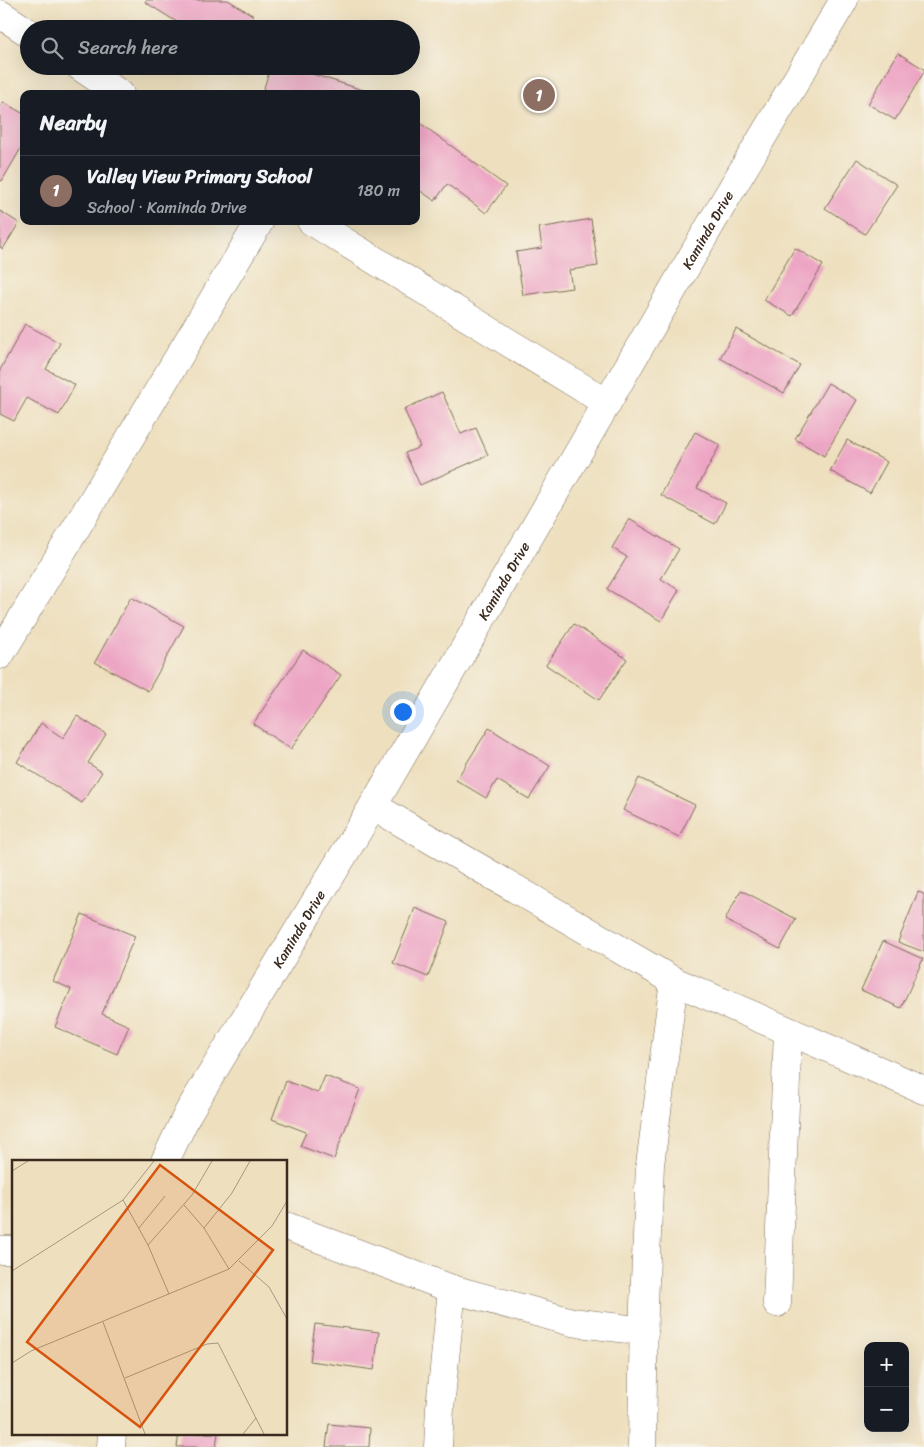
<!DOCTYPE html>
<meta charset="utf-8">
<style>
body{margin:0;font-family:Sriracha,sans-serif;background:#20242c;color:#f1f3f6}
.controls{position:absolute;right:15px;bottom:15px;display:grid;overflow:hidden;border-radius:10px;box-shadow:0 5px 20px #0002}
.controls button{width:45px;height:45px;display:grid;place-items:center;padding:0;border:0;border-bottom:1px solid #363941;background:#171b24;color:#f1f3f6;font:25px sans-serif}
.you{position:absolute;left:402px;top:711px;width:18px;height:18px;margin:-12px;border:4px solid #fff;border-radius:50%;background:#1a73e8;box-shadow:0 0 0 8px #1a73e833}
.badge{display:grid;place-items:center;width:32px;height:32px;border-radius:50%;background:#ea580c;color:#fff;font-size:16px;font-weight:700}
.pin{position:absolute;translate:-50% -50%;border:2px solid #fff;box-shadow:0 1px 5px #0006}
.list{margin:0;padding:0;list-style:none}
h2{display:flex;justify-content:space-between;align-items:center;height:65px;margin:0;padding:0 20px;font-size:21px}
h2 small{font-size:16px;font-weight:400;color:#9ea1a6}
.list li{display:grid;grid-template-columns:32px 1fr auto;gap:15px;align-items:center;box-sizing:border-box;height:70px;padding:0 20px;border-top:1px solid #363941}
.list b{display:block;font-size:19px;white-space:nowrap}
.list p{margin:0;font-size:16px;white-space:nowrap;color:#9ea1a6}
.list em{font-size:16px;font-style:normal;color:#9ea1a6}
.icon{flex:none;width:28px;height:28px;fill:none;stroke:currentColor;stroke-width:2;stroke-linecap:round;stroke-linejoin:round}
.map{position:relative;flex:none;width:924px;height:1447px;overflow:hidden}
.search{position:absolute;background:#171b24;box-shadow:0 5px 20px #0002;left:20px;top:20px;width:400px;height:55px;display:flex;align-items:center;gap:12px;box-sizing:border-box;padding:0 18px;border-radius:28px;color:#9ea1a6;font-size:19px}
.panel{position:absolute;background:#171b24;box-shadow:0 5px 20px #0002;left:20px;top:90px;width:400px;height:135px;border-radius:10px}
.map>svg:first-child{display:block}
.building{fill:#eda5c4}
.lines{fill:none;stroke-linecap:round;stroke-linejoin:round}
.minor-casing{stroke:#7a6a56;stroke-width:29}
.minor{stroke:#fff;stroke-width:28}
.labels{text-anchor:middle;stroke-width:4.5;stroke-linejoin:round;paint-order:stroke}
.street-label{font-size:14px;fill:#3b2a1e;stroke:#f7f3e8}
.inset-road{fill:none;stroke:#a6977f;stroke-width:1}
.view{fill:#d7540e;fill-opacity:0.15;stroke:#d7540e;stroke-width:2.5}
.inset-edge{fill:none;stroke:#3b2a1e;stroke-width:2.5}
</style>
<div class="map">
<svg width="924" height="1447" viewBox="0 0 924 1447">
<rect width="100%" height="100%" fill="#f7f3e8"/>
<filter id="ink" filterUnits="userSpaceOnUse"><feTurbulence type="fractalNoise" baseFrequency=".02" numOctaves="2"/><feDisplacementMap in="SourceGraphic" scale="10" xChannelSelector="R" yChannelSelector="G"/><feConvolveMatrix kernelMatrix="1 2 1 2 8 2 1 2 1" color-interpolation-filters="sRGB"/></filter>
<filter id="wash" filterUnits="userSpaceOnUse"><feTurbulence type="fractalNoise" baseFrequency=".0096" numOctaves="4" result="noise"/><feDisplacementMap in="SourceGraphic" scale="20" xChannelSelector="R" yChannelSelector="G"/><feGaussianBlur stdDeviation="1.12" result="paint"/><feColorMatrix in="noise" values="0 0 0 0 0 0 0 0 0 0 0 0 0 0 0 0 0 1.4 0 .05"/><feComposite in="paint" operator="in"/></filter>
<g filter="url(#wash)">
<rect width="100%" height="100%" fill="#eee0bf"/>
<g id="blocks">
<path class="building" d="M146 0H228L254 16 246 29H188L145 2Z
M898 53 924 69V72L895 120 868 104Z
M271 66H287L369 92V94H262Z
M3 102 24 114V143L2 181 0 180V107Z
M420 123 506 186 486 213 447 184 435 201 416 188V129Z
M857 159 897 185 865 234 825 208Z
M0 211 19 223 3 249 0 247Z
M591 219 598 266 569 270 572 288 523 295 516 252 542 248 539 228Z
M795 248 823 265 792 316 764 300Z
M25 324 60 343 46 369 75 385 59 415 27 398 14 421 0 414V370Z
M736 329 800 365 784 393 720 358Z
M828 383 857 400 824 456 795 439Z
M442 392 461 434 476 428 488 455 420 485 405 453 420 447 404 409Z
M695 432 720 445 697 488 726 503 715 524 661 495Z
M847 440 887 462 870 493 830 471Z
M629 519 679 549 661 579 679 590 661 621 607 589 627 557 612 548Z
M131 597 184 626 148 691 95 662Z
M574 624 627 659 599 700 546 665Z
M303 650 341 675 291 749 253 724Z
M77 716 106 734 88 763 102 772 82 803 17 762 41 723 63 738Z
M489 728 550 766 529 799 497 780 486 798 456 780Z
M639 778 695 805 679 837 623 810Z
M741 890 796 919 780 949 725 920Z
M918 892 924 894V952L898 942Z
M415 908 449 922 428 977 393 963Z
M82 914 135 936 102 1014 129 1026 117 1054 55 1027 71 989 53 981Z
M883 941 923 959 901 1008 861 990Z
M325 1076 360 1089 334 1159 300 1146 306 1132 272 1119 286 1081 318 1093Z
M315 1324 379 1332 374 1370 310 1361Z
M329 1424 370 1428 369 1447H326Z
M179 1433H218L216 1447H177Z"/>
</g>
</g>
<g filter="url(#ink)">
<use href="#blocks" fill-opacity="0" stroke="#7a6a56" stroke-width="1"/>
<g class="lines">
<defs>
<g id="minor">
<path d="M0 14 29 33"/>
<path d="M79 66 120 94"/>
<path d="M311 221 607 403"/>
<path d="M0 655 260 221"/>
<path d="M373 806 674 981 924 1090"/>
<path id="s1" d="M165 1161 188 1113 373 806 722 205 844 0"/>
<path d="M286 1226 452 1289 440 1408 438 1447"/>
<path d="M0 1250H14"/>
<path d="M452 1289 572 1322 644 1331"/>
<path d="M777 1303 788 1031"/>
<path d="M111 1447 112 1433"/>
<path d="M642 1447 644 1305 650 1165 674 981"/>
</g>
</defs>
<use href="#minor" class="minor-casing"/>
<use href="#minor" class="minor"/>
</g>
</g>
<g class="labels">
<g class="street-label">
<text dy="5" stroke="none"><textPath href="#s1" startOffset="1078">Kaminda Drive</textPath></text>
<text dy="5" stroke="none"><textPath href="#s1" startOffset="672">Kaminda Drive</textPath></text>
<text dy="5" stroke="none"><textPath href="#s1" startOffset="268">Kaminda Drive</textPath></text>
</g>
</g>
<g transform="translate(12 1160)">
<rect width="275" height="275" fill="#eee0bf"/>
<path class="inset-road" d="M0 11 16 1M111 40 136 85 157 134M172 45 192 68M127 68 153 36M136 85 180 35 200 1M227 101 257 127 275 159M217 109 192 68 220 33 238 1M0 111 111 40 142 1M91 162 133 274M0 203 19 191 217 109 260 66 275 41M113 218 195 184 206 183 252 274M231 274 244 258"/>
<path class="view" d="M148 5 261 90 128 267 15 182Z"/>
<rect width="275" height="275" class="inset-edge"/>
</g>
</svg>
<div class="controls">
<button>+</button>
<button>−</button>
</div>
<div class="you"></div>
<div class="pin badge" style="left:539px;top:95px;background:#8d6e63">1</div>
<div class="search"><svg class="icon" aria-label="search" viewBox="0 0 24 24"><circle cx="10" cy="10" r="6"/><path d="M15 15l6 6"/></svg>Search here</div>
<section class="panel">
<h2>Nearby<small></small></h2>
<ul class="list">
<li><span class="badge" style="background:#8d6e63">1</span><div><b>Valley View Primary School</b><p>School · Kaminda Drive</p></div><em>180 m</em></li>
</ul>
</section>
</div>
